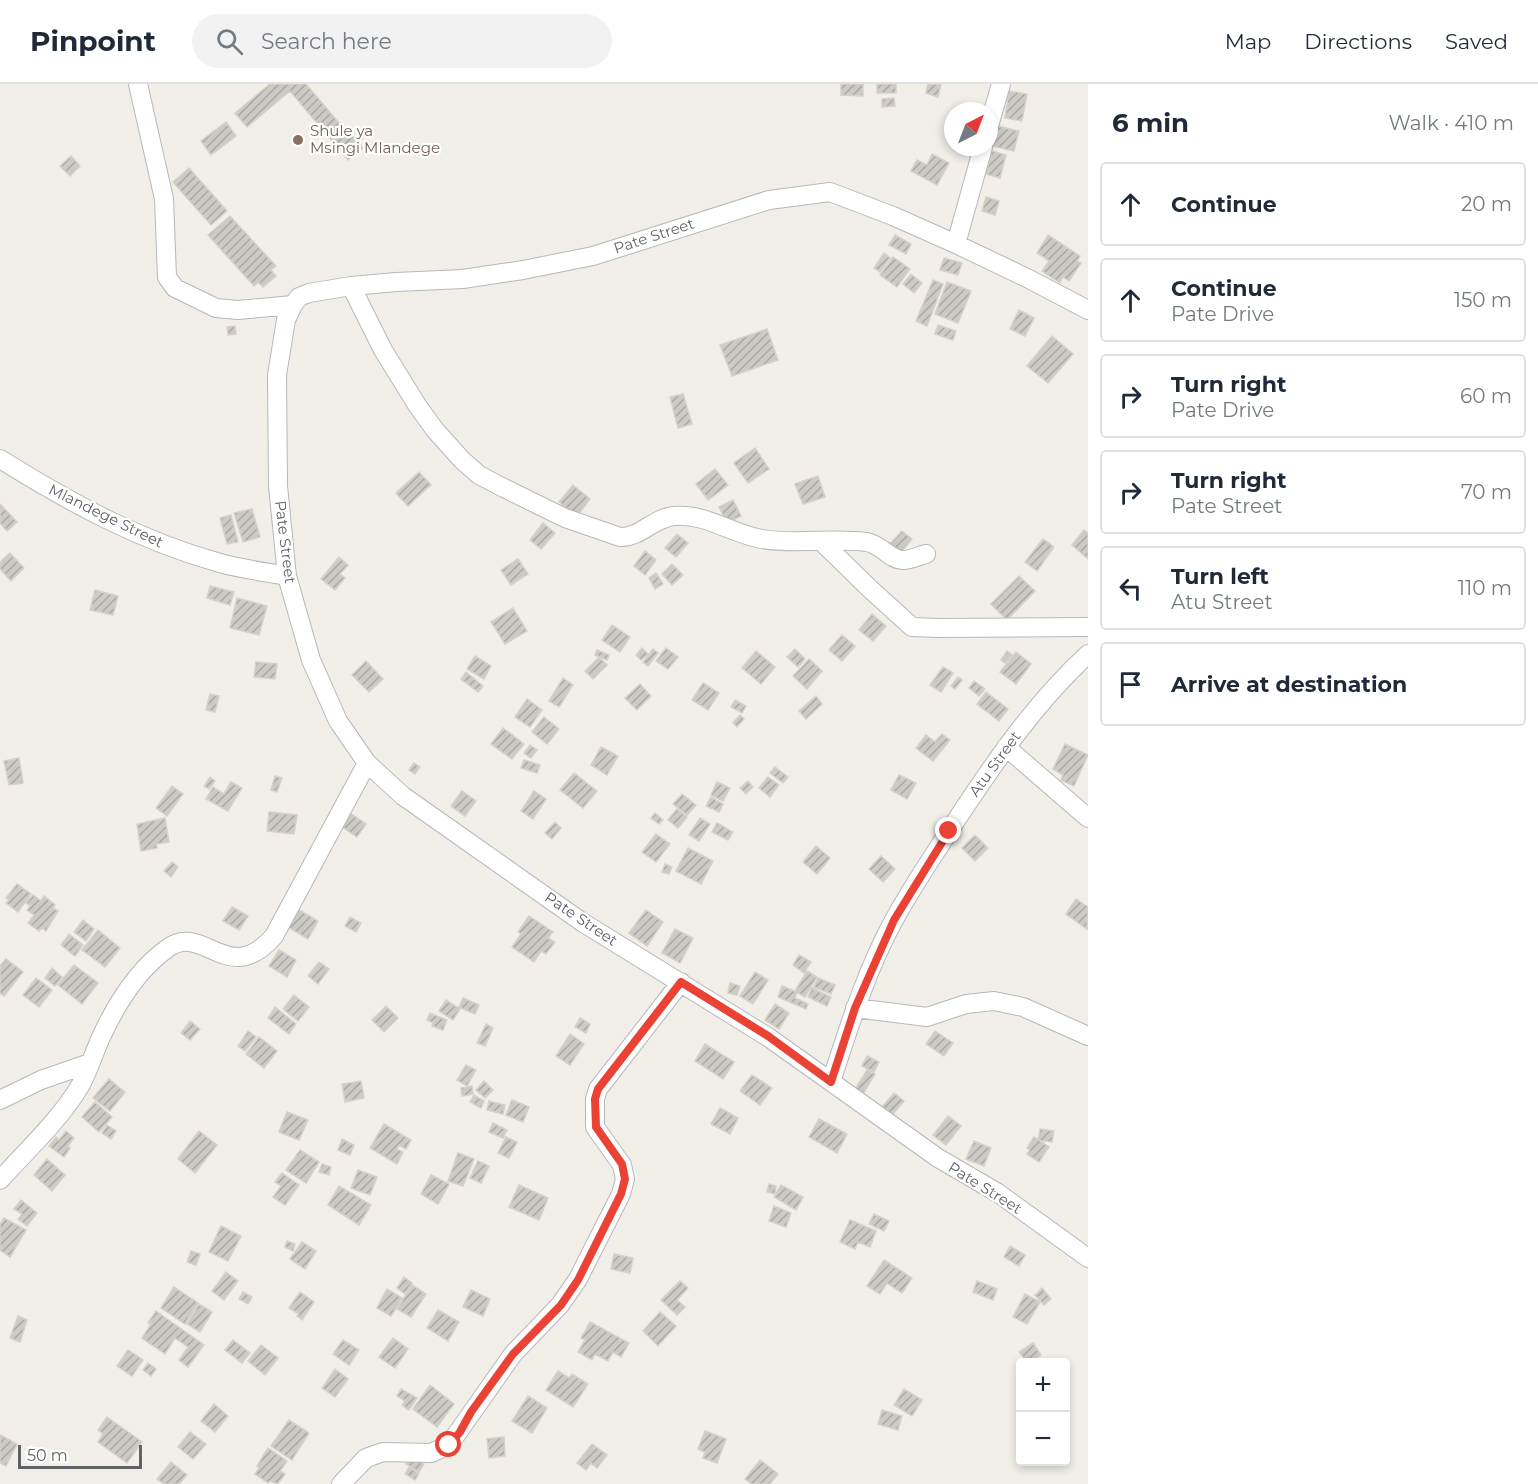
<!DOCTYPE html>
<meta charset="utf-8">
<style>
body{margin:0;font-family:Montserrat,sans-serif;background:#f2f2f3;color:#1f2937}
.controls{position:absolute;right:18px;bottom:18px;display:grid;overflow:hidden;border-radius:6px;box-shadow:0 3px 9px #0003}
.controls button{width:54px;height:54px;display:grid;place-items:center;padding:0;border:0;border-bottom:2px solid #e0e1e3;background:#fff;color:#1f2937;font:30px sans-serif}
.compass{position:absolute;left:944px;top:18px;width:54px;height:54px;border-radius:50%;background:#fff;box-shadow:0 3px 9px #0003;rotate:42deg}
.scale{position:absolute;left:18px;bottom:15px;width:124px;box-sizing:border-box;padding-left:6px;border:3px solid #5f6368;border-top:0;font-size:16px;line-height:21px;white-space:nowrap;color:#5f6368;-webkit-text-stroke:4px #fff;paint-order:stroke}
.stop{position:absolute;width:18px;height:18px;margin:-14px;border:4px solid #ea4335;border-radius:50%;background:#fff}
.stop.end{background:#ea4335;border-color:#fff;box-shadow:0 2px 6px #0008}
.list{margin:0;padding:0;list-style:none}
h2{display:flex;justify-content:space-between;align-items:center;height:78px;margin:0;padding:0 24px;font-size:26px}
h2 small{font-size:20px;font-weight:400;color:#747a83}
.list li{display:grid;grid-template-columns:39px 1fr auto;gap:18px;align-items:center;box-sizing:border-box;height:84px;margin:0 12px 12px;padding:0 12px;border:2px solid #e0e1e3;border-radius:6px}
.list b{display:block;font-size:22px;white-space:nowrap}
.list p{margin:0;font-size:20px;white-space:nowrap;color:#747a83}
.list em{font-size:20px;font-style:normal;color:#747a83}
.icon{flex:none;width:33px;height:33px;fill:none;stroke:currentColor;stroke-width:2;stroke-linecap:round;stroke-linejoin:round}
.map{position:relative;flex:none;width:1088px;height:1400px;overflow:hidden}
header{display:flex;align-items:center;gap:36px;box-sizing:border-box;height:84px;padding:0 30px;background:#fff;border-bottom:2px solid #e0e1e3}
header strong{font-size:28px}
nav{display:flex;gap:33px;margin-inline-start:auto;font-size:21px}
.search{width:420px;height:54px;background:#f2f2f3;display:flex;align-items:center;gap:15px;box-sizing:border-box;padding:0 21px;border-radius:33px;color:#747a83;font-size:22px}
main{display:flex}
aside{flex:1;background:#fff}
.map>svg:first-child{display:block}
.building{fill:url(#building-hatch);stroke:#d6d1c6;stroke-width:1.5}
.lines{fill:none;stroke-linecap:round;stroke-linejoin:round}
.street-casing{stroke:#b5b8bc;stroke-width:20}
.street{stroke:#fff;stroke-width:18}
.route{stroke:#ea4335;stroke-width:8}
.education-dot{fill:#8d6e63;stroke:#fff;stroke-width:2}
.labels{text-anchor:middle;stroke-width:4.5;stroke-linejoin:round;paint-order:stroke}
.education-label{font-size:15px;fill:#785e54;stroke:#fff;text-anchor:start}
.street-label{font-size:15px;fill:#5f6368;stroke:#fff}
</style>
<header>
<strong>Pinpoint</strong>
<div class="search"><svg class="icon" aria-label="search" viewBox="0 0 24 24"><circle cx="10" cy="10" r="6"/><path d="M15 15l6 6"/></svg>Search here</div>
<nav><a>Map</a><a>Directions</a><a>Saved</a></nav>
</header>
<main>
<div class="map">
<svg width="1088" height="1400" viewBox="0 0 1088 1400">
<defs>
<pattern id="building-hatch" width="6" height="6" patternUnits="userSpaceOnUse" patternTransform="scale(1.5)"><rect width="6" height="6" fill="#cccac5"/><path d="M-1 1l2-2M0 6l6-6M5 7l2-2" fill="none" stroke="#a9a8a4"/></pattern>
</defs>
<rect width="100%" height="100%" fill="#f1efe8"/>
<path class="building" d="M270 0H306L344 45 331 56 290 7 247 43 235 29Z
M841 0H863V12L841 11Z
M877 0H896V9H877Z
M928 0H941L938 13 926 9Z
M1009 7 1027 10 1022 37 1005 34Z
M894 14 895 22 882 23V15Z
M226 38 236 52 211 71 201 57Z
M997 42 1019 47 1014 67 992 62Z
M346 44 363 64 348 76 332 57Z
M992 67 1006 71 1000 94 986 90Z
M932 70 949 79 937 101 911 87 917 76 927 81Z
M71 72 80 82 70 92 60 82Z
M189 84 227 127 211 141 173 98Z
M986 113 999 117 995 131 982 127Z
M230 132 276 182 271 186 276 192 263 203 258 198 254 202 208 151Z
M895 151 911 160 906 170 889 161Z
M1048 151 1080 172 1077 177 1081 179 1069 197 1063 193 1060 199 1042 187 1049 177 1037 169Z
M884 169 890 174 880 188 874 184Z
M893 173 910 185 897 203 880 191Z
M944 174 962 179 958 191 940 186Z
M911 190 922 199 914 209 903 200Z
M933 196 943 200 927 242 916 237Z
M947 198 971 207 958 239 935 230Z
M1019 226 1034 234 1025 252 1010 245Z
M938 241 956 247 953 256 935 250Z
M235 242 236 250 228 251 227 243Z
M767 245 778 276 732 292 720 261Z
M1052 252 1073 270 1048 299 1027 282Z
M683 310 692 340 678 344 670 313Z
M755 364 769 385 748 399 734 379Z
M715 385 728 401 708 416 696 400Z
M419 388 431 401 408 422 396 409Z
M818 392 825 413 803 420 795 400Z
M573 401 590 415 577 432 559 418Z
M733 416 741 432 727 439 719 423Z
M0 420 17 438 7 447 0 439Z
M252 425 260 453 243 458 234 429Z
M231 431 238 458 227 460 220 434Z
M543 439 555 449 541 465 530 456Z
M1084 446 1088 449V475L1072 461Z
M902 447 912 455 897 473 886 464Z
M677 450 688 459 676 473 665 464Z
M1043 455 1054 463 1037 487 1025 478Z
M645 467 656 476 645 491 634 482Z
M10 469 24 484 11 497 0 485V478Z
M339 473 348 481 340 490 345 494 335 506 321 495Z
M518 475 528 490 511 501 501 486Z
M672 480 683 491 672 501 662 490Z
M656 489 663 500 655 505 649 494Z
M1019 492 1035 507 1007 536 991 520Z
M210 502 234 508 230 521 207 514Z
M95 506 118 512 113 531 90 526Z
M237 514 267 522 259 551 230 544Z
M513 524 527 547 505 560 491 538Z
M872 530 886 542 873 557 859 546Z
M612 541 630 553 620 568 602 556Z
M842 551 855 562 842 577 829 566Z
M642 564 648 570 641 576 636 571Z
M666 564 678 573 668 585 656 577Z
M653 565 658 569 648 582 643 578Z
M795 565 805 575 798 583 787 573Z
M597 566 609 571 607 576 595 571Z
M756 567 775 583 761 600 742 584Z
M1007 567 1012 571 1005 579 1001 576Z
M1016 568 1031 580 1016 600 1000 588Z
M475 572 491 582 484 595 467 585Z
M599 573 607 581 593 595 585 587Z
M809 575 822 587 807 605 793 592Z
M366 577 383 595 369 608 352 591Z
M256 578 277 580 275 595 254 593Z
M943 583 953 589 941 608 930 601Z
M466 588 483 602 478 608 461 595Z
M958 593 962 596 955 605 951 602Z
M563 594 573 601 559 623 549 617Z
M974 597 985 605 979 612 969 604Z
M703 599 719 609 708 626 692 616Z
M640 600 651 612 637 626 625 614Z
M986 608 1008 625 999 637 977 620Z
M210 610 219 612 215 628 206 626Z
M816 612 822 620 806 635 799 627Z
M527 615 542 626 530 643 515 633Z
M735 616 746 622 742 629 731 623Z
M740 631 744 635 737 643 733 639Z
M544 633 559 645 547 660 532 648Z
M503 644 524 660 512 675 491 660Z
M942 650 950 656 933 677 916 664 926 651 935 658Z
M1065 660 1088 671 1074 702 1061 696 1063 691 1053 685Z
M530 661 537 666 531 674 524 669Z
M601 663 618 672 607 691 591 681Z
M19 674 23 699 9 701 4 677Z
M524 676 540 681 537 689 521 684Z
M414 679 420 683 415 690 409 686Z
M775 683 788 693 783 699 770 689Z
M574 689 597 707 583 724 560 706Z
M899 691 916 699 907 715 891 706Z
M275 692 282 694 277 708 271 706Z
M210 693 215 697 209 705 204 702Z
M768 693 779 701 770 713 759 704Z
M748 697 753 703 746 710 740 704Z
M231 698 242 704 228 727 206 715 213 703 224 710Z
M717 698 730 704 723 717 711 711Z
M172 702 183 710 167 732 156 724Z
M462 707 476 717 465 732 451 722Z
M534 707 546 715 533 735 521 727Z
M682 710 696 721 687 731 673 720Z
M711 713 723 720 719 728 706 722Z
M677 725 687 733 678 744 668 736Z
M269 728 297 731 294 750 267 747Z
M350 729 366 740 357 753 341 742Z
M655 729 663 736 659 740 651 734Z
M165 734 169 758 156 760 157 764 141 767 137 740Z
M700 734 710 740 699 757 689 751Z
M555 738 561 744 552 755 545 749Z
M717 739 733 748 728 756 712 748Z
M656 750 670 760 656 778 642 768Z
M975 751 988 764 975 777 962 764Z
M816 762 830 774 817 790 803 778Z
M688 764 713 777 701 800 676 787Z
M881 772 895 785 883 798 869 785Z
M172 778 178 783 171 793 164 787Z
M665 780 672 783 669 790 662 788Z
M17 800 31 810 18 828 6 819 9 816 6 814Z
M33 811 41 817 44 812 55 821 53 824 58 827 46 847 42 844 39 847 28 839 34 831 27 826 30 822 26 819Z
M1076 815 1088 823 1087 845 1066 830Z
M232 823 248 832 239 846 223 837Z
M296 824 318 837 308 855 286 842Z
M646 826 663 838 647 862 629 849Z
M529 832 553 848 548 854 555 858 546 870 541 867 534 878 512 863 521 850 518 848Z
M350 833 361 839 356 848 345 842Z
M83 836 94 845 86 857 74 848Z
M675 845 693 854 680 879 662 869Z
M98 846 120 864 105 883 82 866Z
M69 850 83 861 75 872 61 861Z
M279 866 296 876 287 893 269 882Z
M799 871 811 878 804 889 793 881Z
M6 875 23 888 4 912 0 909V882Z
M319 878 329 885 318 900 308 892Z
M74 881 98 899 82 920 58 901Z
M52 884 62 893 55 902 45 894Z
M807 887 817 893 805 913 795 907Z
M755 888 768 896 753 920 740 912Z
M36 894 52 906 39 923 23 911Z
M818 894 835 901 831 910 814 903Z
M730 899 740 902 737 911 728 909Z
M782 902 797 908 795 914 808 920 806 925 778 913Z
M812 904 831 913 827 922 808 913Z
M294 911 309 923 298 937 283 925Z
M463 914 479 921 475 930 459 923Z
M446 916 460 925 453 936 439 927Z
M775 920 789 929 779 945 765 936Z
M386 922 398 934 384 948 372 936Z
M275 923 296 940 289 950 268 934Z
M430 929 447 936 443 946 432 942 433 939 427 936Z
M580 934 590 940 586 949 575 943Z
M190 937 200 945 190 956 181 949Z
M486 940 493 944 485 962 477 959Z
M248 947 256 953 245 967 238 962Z
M935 947 953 959 944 972 926 960Z
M570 950 584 960 570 981 556 972Z
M259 953 277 967 264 984 246 970Z
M705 960 734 978 723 995 695 977Z
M867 972 879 978 874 988 862 982Z
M466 981 476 986 467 1002 457 996Z
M867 986 875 990 863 1010 855 1005Z
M752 991 772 1004 760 1021 740 1007Z
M109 995 125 1008 110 1027 93 1014Z
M361 997 364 1014 345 1018 342 1000Z
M484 997 493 1006 485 1014 476 1006Z
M472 1002 473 1010 462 1012 461 1004Z
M894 1009 904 1017 892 1031 882 1023Z
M474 1011 484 1017 481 1024 470 1018Z
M512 1016 529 1023 523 1038 506 1031Z
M489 1017 505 1021 503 1030 487 1026Z
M95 1018 112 1033 99 1048 82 1033Z
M720 1024 738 1034 730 1050 711 1040Z
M287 1028 308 1036 299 1056 279 1048Z
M948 1032 961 1042 946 1061 933 1051Z
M819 1035 847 1050 837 1069 809 1053Z
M493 1039 507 1046 503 1054 489 1048Z
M384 1040 411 1056 406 1065 399 1061 397 1065 403 1068 397 1080 370 1064Z
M107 1041 116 1047 111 1055 102 1049Z
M1040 1045 1054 1047 1052 1058 1038 1056Z
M66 1047 74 1054 68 1062 70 1064 64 1073 49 1062 56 1053 59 1056Z
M199 1047 217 1061 195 1089 178 1075Z
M506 1053 517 1058 509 1074 498 1069Z
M1034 1053 1049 1063 1039 1078 1027 1070 1030 1066 1027 1064Z
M342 1055 354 1061 350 1071 338 1066Z
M974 1057 991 1064 984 1082 966 1075Z
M300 1066 319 1078 306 1099 286 1086Z
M458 1069 474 1075 463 1102 448 1097Z
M47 1075 65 1091 52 1107 34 1091Z
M478 1077 489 1082 481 1099 470 1094Z
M322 1080 331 1083 329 1091 319 1088Z
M358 1086 377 1093 370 1111 351 1104Z
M282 1089 299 1101 285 1121 273 1113 281 1102 275 1098Z
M431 1091 449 1100 438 1120 421 1110Z
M769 1100 776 1102 775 1110 767 1108Z
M519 1101 548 1114 539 1136 509 1123Z
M781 1101 803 1113 796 1126 774 1113Z
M339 1102 371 1121 359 1141 328 1121Z
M21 1116 37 1129 27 1142 18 1135 22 1130 14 1125Z
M774 1122 791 1129 786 1143 769 1137Z
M874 1130 889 1137 884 1147 869 1140Z
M4 1134 26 1146 10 1173 0 1166V1140Z
M850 1136 876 1147 870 1163 858 1158 855 1165 840 1158Z
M221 1142 241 1152 228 1177 209 1168Z
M287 1157 295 1160 293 1167 285 1163Z
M302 1158 316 1167 305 1185 290 1175Z
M1010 1162 1025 1171 1019 1182 1004 1173Z
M191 1167 200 1170 196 1181 187 1178Z
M614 1170 633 1174 630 1189 611 1185Z
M884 1176 912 1194 902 1209 887 1199 880 1210 867 1202Z
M226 1188 238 1197 224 1216 212 1207Z
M404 1193 412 1199 405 1210 397 1204Z
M680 1197 688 1204 677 1216 685 1223 677 1231 661 1216Z
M977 1197 997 1205 993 1216 973 1208Z
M412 1201 426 1210 411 1233 397 1225Z
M174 1203 198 1219 185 1240 161 1224Z
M1042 1204 1051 1215 1044 1221 1035 1211Z
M387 1205 402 1214 391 1232 377 1224Z
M471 1206 490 1215 483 1232 463 1223Z
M243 1208 252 1213 248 1220 239 1215Z
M300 1208 314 1218 302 1236 297 1232 299 1230 289 1224Z
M1025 1210 1040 1218 1027 1240 1013 1233Z
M199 1220 212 1228 200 1248 187 1240Z
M438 1226 459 1238 448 1257 427 1244Z
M156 1227 204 1261 188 1283 179 1276 188 1263 175 1254 165 1270 142 1254 151 1240 148 1239Z
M660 1228 676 1242 658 1262 643 1247Z
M18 1232 27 1236 20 1258 10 1254Z
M590 1238 629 1259 621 1273 613 1268 608 1277 595 1270 592 1276 578 1268 585 1256 581 1254Z
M393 1254 408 1265 395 1284 379 1273Z
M233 1256 250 1269 242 1279 225 1266Z
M343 1256 359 1266 349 1281 333 1270Z
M1033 1259 1041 1271 1030 1278H1027L1019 1268Z
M261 1261 278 1274 265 1291 248 1277Z
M128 1266 143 1276 132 1292 117 1282Z
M148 1279 156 1285 151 1292 143 1286Z
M335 1285 348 1295 335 1313 322 1304Z
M558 1287 569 1294 572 1290 588 1300 573 1323 546 1306Z
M430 1301 454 1320 437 1343 413 1325Z
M401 1305 417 1314 409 1326 402 1321 405 1317 397 1312Z
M904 1305 922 1316 912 1332 894 1321Z
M528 1312 547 1324 532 1349 512 1337Z
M214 1320 228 1332 215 1348 201 1337Z
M882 1326 902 1332 898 1346 878 1340Z
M107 1333 142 1358 127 1379 98 1358 103 1350 98 1346Z
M289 1336 309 1349 292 1376 271 1362Z
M705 1347 726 1355 717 1379 703 1374 705 1368 698 1365Z
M190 1348 206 1360 193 1375 178 1363Z
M0 1351 17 1360 6 1382 0 1379Z
M504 1353 505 1372 489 1374 487 1355Z
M592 1360 607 1371 597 1384 591 1379 586 1386 577 1379Z
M268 1364 287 1377 280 1387 285 1390 278 1400 270 1397 268 1399 255 1390 259 1384 257 1382Z
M411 1372 424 1380 419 1388 406 1380Z
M760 1376 778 1390 770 1400H752L745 1395Z
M171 1378 187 1391 179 1400H164L157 1395Z
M409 1383 419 1389 415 1396 405 1390Z"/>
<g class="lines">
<defs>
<path id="street" d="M138 0 164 115 167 193 175 204 216 224 238 226 293 221
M989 42 1001 0
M956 160 983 63
M351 202 383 266 417 321 435 346 462 376 479 391 504 404 565 434 620 453C640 454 653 434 674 432 705 429 732 450 762 455 797 461 833 453 867 458 882 461 890 476 903 476 911 476 918 472 926 470
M1088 226 1027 194 956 160 893 132 830 108 769 116 593 172 523 186 463 195 396 198 351 202 309 209 299 213 293 221 286 236 277 291 278 402 287 492 311 576 338 637 367 679 403 712 582 838 768 953 938 1074 998 1109 1088 1174
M0 375C69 418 140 457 220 479 242 485 265 488 287 492
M821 457 869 504 912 543 938 544 1088 543
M1006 663 1088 734
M855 924 927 933 966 920 994 917 1023 923 1088 952
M831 998C849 943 866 887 894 836 913 801 936 768 957 735 996 676 1036 618 1088 570
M0 1016 41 996 90 979
M0 1096C27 1066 59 1037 80 1002 89 986 94 968 102 951 117 919 138 885 168 864 204 838 228 905 274 852L367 679
M341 1400 366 1374 383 1368 431 1369 449 1361 513 1270 560 1221 578 1195 621 1110 625 1095 622 1081 595 1043V1015L598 1005 681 898"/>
</defs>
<use href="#street" class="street-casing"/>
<use href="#street" class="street"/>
</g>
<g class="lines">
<path class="route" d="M449 1361 460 1348 471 1328 513 1270 561 1221 578 1196 621 1110 625 1095 622 1080 596 1043 595 1015 598 1005 681 898 768 952 831 998 855 924 894 836 949 747"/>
</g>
<circle class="education-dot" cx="298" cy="56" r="6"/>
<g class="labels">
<g class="education-label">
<text x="310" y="52">Shule ya<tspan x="310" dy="17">Msingi Mlandege</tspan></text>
</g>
<g class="street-label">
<text transform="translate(654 152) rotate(-18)" y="5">Pate Street</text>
<text transform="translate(106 432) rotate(26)" y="5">Mlandege Street</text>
<text transform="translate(285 458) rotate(83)" y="5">Pate Street</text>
<text transform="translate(995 680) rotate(-54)" y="5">Atu Street</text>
<text transform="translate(581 835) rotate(34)" y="5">Pate Street</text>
<text transform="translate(985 1104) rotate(32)" y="5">Pate Street</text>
</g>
</g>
</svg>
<div class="controls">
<button>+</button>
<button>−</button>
</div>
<svg class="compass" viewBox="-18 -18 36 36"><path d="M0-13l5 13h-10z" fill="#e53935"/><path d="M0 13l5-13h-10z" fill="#747a83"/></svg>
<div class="scale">50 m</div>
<div class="stop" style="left:449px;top:1361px"></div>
<div class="stop end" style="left:949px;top:747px"></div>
</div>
<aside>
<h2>6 min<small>Walk · 410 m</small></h2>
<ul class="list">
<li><svg class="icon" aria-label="ahead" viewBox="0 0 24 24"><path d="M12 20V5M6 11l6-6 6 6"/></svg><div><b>Continue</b></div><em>20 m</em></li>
<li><svg class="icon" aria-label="ahead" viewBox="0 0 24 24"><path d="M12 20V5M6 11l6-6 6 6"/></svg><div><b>Continue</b><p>Pate Drive</p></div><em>150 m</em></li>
<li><svg class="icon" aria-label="right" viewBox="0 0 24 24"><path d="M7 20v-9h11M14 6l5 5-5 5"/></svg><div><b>Turn right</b><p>Pate Drive</p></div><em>60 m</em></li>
<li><svg class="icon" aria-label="right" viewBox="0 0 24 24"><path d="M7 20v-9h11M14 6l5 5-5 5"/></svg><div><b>Turn right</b><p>Pate Street</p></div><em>70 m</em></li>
<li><svg class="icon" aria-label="left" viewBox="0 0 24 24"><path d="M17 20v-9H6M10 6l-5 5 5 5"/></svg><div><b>Turn left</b><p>Atu Street</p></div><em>110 m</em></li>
<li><svg class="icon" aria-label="arrive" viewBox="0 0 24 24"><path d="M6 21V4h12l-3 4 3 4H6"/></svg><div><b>Arrive at destination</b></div></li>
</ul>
</aside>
</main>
